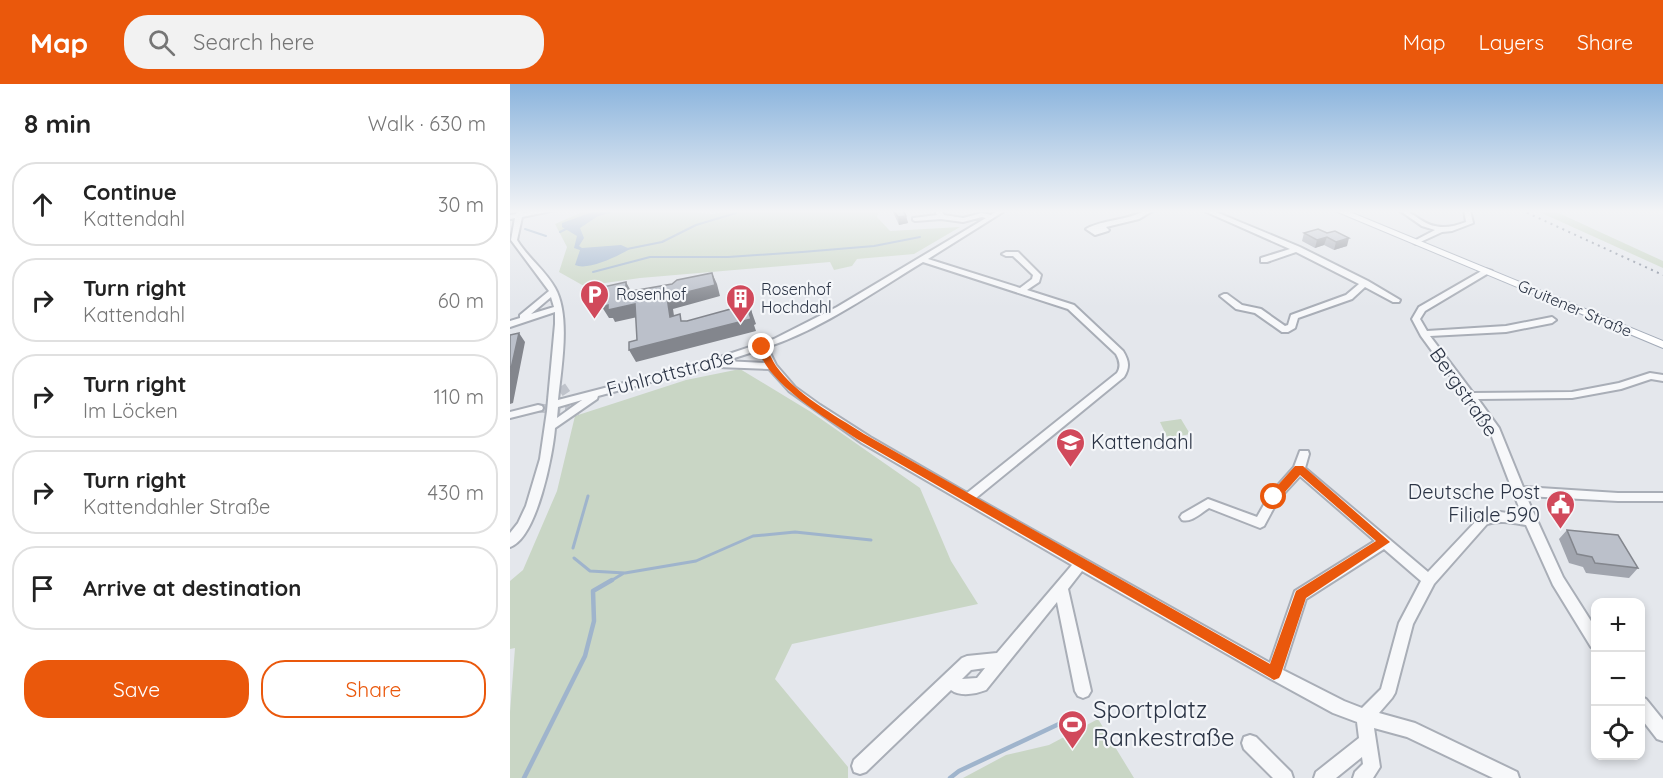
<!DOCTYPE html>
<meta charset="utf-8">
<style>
body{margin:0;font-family:Quicksand,sans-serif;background:#f2f2f2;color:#222}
.controls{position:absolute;right:18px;bottom:18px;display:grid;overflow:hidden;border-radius:12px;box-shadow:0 3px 9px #0003}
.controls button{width:54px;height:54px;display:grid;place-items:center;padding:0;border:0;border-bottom:2px solid #e0e0e0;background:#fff;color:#222;font:30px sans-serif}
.stop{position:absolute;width:18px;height:18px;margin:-14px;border:4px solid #ea580c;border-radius:50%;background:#fff}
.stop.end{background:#ea580c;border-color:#fff;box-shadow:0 2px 6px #0008}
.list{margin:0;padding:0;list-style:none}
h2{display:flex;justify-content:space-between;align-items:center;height:78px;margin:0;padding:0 24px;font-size:26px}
h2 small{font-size:20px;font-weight:400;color:#767676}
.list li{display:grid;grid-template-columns:39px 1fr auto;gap:18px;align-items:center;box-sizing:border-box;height:84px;margin:0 12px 12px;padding:0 12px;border:2px solid #e0e0e0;border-radius:24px}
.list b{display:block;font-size:22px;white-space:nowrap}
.list p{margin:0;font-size:20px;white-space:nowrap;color:#767676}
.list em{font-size:20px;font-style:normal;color:#767676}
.actions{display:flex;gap:12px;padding:18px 24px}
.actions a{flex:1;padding:14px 0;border:2px solid #ea580c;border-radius:24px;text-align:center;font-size:21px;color:#ea580c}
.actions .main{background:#ea580c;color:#fff}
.icon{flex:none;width:33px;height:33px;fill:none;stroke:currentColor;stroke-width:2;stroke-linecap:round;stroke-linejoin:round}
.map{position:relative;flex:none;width:1153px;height:694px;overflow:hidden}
header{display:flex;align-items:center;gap:36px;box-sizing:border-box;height:84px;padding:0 30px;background:#ea580c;color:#fff}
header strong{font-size:28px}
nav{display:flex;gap:33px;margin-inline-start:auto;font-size:21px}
.search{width:420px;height:54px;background:#f2f2f2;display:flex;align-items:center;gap:15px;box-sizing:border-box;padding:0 21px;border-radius:24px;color:#767676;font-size:22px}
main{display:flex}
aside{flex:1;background:#fff}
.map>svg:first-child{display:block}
.green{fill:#c9d6c5}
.water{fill:#9fb4cc}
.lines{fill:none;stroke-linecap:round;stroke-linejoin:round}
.stream-far2{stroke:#9fb4cc;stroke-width:2}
.stream-far1{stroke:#9fb4cc;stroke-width:3}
.stream{stroke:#9fb4cc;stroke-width:4.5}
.minor-tunnel{stroke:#bfc3cb;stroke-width:9;stroke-dasharray:9 4.5;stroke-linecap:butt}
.minor-casing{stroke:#a9aeb7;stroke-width:4}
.major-casing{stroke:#a3abb8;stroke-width:2}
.minor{fill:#f7f8fa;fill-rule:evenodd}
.major{fill:#fff;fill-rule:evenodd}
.rail{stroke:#7d8696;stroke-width:2;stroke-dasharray:2 4.5;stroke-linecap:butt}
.wall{fill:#a1a5ae}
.shaded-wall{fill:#83868d}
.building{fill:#bbc0ca;stroke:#83868d;stroke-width:1.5}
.route{fill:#ea580c}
.labels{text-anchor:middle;stroke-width:4.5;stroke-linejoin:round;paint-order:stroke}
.far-poi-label{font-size:16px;fill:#2b3445;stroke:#f4f6f9;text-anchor:start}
.far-street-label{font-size:16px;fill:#2b3445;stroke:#f4f6f9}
.street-label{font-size:20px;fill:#2b3445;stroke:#f4f6f9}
.poi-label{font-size:20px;fill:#2b3445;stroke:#f4f6f9;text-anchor:start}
.near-poi-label{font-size:24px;fill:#2b3445;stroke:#f4f6f9;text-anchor:start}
</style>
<header>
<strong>Map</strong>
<div class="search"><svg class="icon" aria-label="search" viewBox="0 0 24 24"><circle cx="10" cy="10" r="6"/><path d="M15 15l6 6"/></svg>Search here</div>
<nav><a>Map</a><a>Layers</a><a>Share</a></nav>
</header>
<main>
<aside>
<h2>8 min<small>Walk · 630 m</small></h2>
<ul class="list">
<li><svg class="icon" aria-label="ahead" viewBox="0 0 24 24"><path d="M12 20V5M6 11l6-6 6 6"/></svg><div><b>Continue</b><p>Kattendahl</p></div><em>30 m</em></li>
<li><svg class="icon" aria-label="right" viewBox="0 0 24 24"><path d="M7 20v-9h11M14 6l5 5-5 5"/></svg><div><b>Turn right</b><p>Kattendahl</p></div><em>60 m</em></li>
<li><svg class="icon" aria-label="right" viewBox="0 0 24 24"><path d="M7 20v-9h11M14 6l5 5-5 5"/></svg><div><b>Turn right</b><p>Im Löcken</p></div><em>110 m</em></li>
<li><svg class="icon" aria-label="right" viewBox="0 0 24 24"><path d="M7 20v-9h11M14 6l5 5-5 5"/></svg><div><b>Turn right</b><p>Kattendahler Straße</p></div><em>430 m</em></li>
<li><svg class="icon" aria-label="arrive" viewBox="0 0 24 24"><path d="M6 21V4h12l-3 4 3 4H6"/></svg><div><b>Arrive at destination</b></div></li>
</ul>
<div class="actions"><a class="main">Save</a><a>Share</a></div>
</aside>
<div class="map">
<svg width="1153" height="694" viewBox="0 0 1153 694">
<rect width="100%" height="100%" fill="#e4e7ec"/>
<path class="green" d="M77 126H187V129L204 130 224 126H369L367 133 380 147 450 143 404 170 347 175 342 182 324 186 320 178 130 194 74 202 49 188 57 163 45 140Z
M1025 126H1042L1153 177V184Z
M230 285 301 328 410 404 441 477 468 520 282 560 265 595 338 683V694H0V628L5 564 0 565V497L13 486 47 407 65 332 176 296Z
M671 335 680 350 658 355 650 338Z
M588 635 624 694H453L496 671 539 661Z"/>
<path class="water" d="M88 126H113L88 132 70 144 74 154 69 162 72 164 111 161 120 165C108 172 78 187 65 181L70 166 64 164 67 152 52 143V139Z"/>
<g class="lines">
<path class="stream-far2" d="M15 145 36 152
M50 148 58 144
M117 165 152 158 186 141 226 129
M83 188 140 173H218L292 168 364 162 410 153"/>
<path class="stream-far1" d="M63 464 78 412
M64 474 80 487 115 489 186 477 243 452 285 448 361 456
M99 498 114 489"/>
<path class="stream" d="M14 694 75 572 84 537 83 507 102 496
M440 694 449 687 568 631"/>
<path class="minor-tunnel" d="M39 316 58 303
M28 324 69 327"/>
<defs>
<path id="minor" d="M7 126H13V129L29 126H46L12 133 7 156C18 174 35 186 45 204 61 232 51 285 48 316L195 278 264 255 327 223 476 134 472 133 453 138 431 135 405 137 403 136V134L427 131 425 126H431L434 131 453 134 472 129 481 131 488 126H496L418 175 510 204 522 195 523 191 503 172H496L492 170 496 168H508L531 191 529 198 517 206 564 221 613 267C619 277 620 283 614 293L466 414 760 579 785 507 865 457 790 392 768 416 754 442 750 444 699 424C691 429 681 439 672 436L670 433 672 430 698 415 747 433 760 410 784 383 790 367H798L799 370 795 384 918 488 969 434 990 428 1012 431 979 345 911 252 902 235 909 223 975 185 982 187 915 227 910 235 917 247 996 242 1042 233 1046 236 1042 239 996 248 920 252 963 309 1062 308 1109 299 1140 289 1153 291V297L1141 295 1111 305 1062 314 968 315 989 344 1013 403 1108 409H1153V417H1108L1016 412 1053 493 1086 545V564L1081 563 1043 501 1016 441C1003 439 990 436 977 440L924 500 903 540 885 609 882 614 869 629 905 639 1007 688 1009 694H983L897 653 864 644 870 683 863 694H843L845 688 853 680 852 673 826 694H804L806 688 849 654 847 638 823 629 759 594 572 487 558 505 581 607 578 612 573 614 568 612 565 607 547 518 476 606C466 610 450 613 441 606L356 688 350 690 344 688 342 682 344 676 452 574 457 572 487 569 562 481 352 359 279 307 259 285 208 283 204 281 88 312 87 315 45 344C43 370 27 454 0 463V449L8 439 16 422 30 375 37 327 45 240V228L0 243V237L10 234V231L39 207 1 156 5 134 0 135V131L6 130ZM413 178 558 225 606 270C610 277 611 283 607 289L457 409 360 353 310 321 285 303 266 281 257 263C310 246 365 207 413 178ZM41 213 44 223 21 230ZM249 266 256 279 215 277ZM72 316 47 334 48 323ZM874 465 911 497 889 539 871 605 852 624 834 617 773 586 796 515ZM475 584 467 594 452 595 461 586Z
M636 126H644L629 135 596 143 599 146 598 147 585 151 576 145C594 135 617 137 636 126Z
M692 126H701L790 163 858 197 890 216 889 218H883L855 203 842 215 788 234 785 244 778 248H772L745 229 726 225 710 212 714 210H717L732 221 751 225 775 242 778 241 781 231 836 211 849 200 786 168 757 178H751V174L780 165Z
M889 126C898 126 903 131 911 136 926 146 940 144 956 138L954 126H960L963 139 942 147 932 148 906 160 904 159V157L925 146 912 142Z
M28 321 32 322 33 324 32 326 0 334V328Z
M1130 612 1136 615 1153 636V657L1147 655 1130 633Z
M740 651 746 653 781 688 783 694H763L734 665 732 659 734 653Z"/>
<path id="major" d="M823 126H835L1153 257V264Z"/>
</defs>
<use href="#minor" class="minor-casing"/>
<use href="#major" class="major-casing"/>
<use href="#minor" class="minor"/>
<use href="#major" class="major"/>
<path class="rail" d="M1011 126 1153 191"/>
</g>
<path class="wall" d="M382 126H393L396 132 398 139 389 141Z
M794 149H817L837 162 824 166 814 161 805 164 792 157Z
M1057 446 1128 484 1119 494 1076 489 1073 483 1059 479 1049 455Z"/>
<path class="shaded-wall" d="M396 132 398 139 389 141 388 133Z
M817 153 814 161 805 164 807 156Z
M839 154 837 162 824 166 826 158Z
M202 189 207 200 210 212 163 225 166 245 160 233 157 213Z
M116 198 122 209 116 208Z
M125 220 132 232 105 238 103 234H99L92 223 98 221Z
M239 220 246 240 244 241 246 247 126 278 119 266 239 229Z
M9 249 15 258 3 319 0 320V289Z"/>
<path class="building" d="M384 126H393L396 132 388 133Z
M808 145 817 149 825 147 839 154 826 158 817 153 807 156 794 149Z
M202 189 205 201 157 213 160 233 170 230 171 237H177L239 220 241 228 239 229 241 235 119 266V258L127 256 125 220 98 226V221L92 223 93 203 116 198V208L162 200 167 196Z
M9 249 0 289V251Z
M1057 446 1108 451 1128 484 1085 479 1082 473 1067 470Z"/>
<linearGradient id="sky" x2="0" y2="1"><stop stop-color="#8bb4dd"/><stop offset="0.57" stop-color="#f3f4f6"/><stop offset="1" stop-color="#f3f4f6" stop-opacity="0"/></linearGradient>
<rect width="1153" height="223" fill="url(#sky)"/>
<path class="route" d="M249 261H255C259 268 262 276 266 282 288 312 323 330 354 350L760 580 786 507 866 457 790 391 768 416H760V410L785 382H793L880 458 796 514 771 590 769 594 764 596 347 355C322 338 248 294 249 261Z"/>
<defs>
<symbol id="parking-pin" viewBox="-11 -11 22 30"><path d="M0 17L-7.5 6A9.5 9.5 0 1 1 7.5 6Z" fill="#d1495b" stroke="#f4f6f9"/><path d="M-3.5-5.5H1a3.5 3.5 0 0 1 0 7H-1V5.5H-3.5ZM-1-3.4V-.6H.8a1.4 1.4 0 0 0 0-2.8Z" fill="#fff"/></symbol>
<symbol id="building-pin" viewBox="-11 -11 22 30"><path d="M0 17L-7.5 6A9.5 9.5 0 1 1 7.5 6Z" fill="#d1495b" stroke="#f4f6f9"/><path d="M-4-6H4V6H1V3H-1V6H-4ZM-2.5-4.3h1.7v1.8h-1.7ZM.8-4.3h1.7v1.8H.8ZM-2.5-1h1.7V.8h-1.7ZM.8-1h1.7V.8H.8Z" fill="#fff"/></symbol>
<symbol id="school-pin" viewBox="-11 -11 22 30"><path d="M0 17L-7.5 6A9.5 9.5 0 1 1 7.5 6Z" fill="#d1495b" stroke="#f4f6f9"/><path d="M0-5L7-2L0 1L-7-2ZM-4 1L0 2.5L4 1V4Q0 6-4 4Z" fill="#fff"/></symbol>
<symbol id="civic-pin" viewBox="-11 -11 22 30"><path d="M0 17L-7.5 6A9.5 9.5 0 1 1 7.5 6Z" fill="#d1495b" stroke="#f4f6f9"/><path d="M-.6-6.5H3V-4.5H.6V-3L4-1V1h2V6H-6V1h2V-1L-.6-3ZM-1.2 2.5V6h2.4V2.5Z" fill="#fff"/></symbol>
<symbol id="stadium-pin" viewBox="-11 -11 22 30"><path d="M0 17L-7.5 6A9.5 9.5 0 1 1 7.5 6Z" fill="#d1495b" stroke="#f4f6f9"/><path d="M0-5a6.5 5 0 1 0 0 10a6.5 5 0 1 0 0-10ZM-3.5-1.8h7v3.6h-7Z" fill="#fff"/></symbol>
</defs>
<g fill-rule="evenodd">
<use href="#parking-pin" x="68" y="194" width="33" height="45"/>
<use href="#building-pin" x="214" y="198" width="33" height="45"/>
<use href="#school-pin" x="544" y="342" width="33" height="45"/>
<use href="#civic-pin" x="1034" y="404" width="33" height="45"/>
<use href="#stadium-pin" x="546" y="624" width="33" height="45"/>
</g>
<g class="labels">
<g class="far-poi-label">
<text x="251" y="211">Rosenhof<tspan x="251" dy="18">Hochdahl</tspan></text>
<text x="106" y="216">Rosenhof</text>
</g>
<g class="far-street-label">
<text transform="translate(1065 224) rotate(23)" y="6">Gruitener Straße</text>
</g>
<g class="street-label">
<text transform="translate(160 289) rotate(-15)" y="7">Fuhlrottstraße</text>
<text transform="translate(954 308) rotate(55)" y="7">Bergstraße</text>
</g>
<g class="poi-label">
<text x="581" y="365">Kattendahl</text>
<text x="1030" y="415" text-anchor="end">Deutsche Post<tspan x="1030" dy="23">Filiale 590</tspan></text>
</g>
<g class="near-poi-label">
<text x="583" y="634">Sportplatz<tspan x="583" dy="28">Rankestraße</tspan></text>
</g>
</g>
</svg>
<div class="controls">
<button>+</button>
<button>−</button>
<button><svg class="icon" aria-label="locate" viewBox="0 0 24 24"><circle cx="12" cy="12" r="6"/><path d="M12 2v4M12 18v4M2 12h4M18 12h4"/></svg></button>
</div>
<div class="stop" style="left:764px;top:413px"></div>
<div class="stop end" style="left:252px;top:263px"></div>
</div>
</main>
